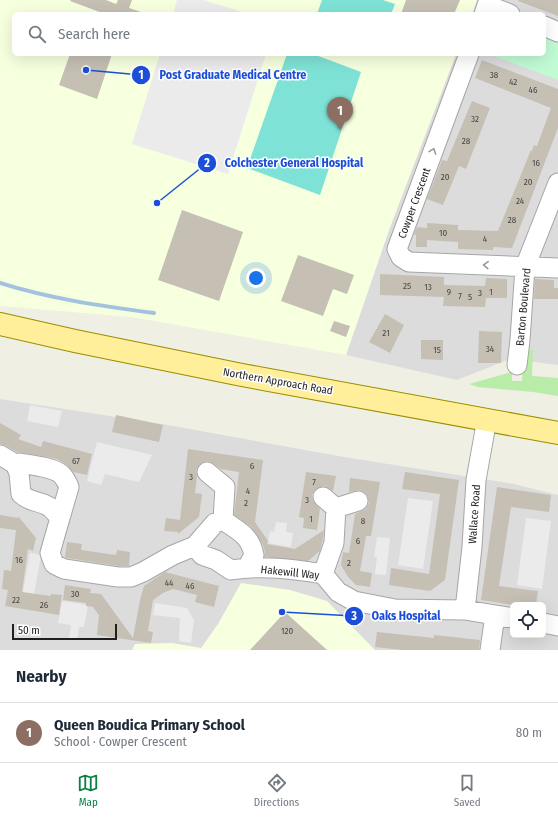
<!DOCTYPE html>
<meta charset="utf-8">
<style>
body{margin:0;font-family:"Fira Sans Condensed",sans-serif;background:#f2f2f3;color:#1f2937}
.controls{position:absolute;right:12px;bottom:12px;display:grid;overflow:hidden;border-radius:6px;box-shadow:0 4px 16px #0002}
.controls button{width:36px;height:36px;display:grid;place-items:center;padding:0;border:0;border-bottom:1px solid #e0e1e3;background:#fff;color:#1f2937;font:20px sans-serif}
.scale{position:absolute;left:12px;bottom:10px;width:105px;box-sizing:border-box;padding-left:4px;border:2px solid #1f1f1f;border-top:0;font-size:11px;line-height:14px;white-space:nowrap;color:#1f1f1f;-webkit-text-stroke:3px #fff;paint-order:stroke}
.you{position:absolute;left:256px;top:278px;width:14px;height:14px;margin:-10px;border:3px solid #fff;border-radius:50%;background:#1a73e8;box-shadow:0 0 0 6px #1a73e833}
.badge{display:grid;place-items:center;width:26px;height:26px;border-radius:50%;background:#0b8043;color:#fff;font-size:13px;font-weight:700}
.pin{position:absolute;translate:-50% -33px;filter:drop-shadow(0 1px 2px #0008)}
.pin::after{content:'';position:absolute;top:21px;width:14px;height:12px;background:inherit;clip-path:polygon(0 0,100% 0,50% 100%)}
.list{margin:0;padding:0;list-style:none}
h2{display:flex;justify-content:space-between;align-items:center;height:52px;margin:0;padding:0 16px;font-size:17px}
h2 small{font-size:13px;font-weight:400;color:#747a83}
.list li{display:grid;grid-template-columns:26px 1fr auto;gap:12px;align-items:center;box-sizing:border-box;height:60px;padding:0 16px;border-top:1px solid #e0e1e3}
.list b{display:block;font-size:15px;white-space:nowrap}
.list p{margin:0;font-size:13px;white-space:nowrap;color:#747a83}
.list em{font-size:13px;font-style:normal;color:#747a83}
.icon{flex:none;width:22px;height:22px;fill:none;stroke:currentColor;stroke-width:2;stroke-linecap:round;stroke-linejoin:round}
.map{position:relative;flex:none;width:558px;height:650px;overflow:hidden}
.search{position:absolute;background:#fff;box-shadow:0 4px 16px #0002;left:12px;right:12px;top:12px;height:44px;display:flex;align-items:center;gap:10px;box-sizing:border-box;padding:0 14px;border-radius:6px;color:#747a83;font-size:15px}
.sheet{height:112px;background:#fff}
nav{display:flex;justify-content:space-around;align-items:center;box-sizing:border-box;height:56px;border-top:1px solid #e0e1e3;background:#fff;font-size:11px;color:#747a83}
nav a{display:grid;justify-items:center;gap:2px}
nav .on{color:#0b8043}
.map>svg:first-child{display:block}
.residential{fill:#dddcdc;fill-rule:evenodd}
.education{fill:#f6ffde}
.grass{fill:#b8eca8}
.park{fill:#c0fbd4}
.pitch{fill:#7fe2d6}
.parking{fill:#ebebeb}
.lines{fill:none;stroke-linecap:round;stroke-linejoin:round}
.stream{stroke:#a3c2df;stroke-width:4}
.building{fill:#c5bfb4}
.minor-casing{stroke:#a6a6a6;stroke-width:21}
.major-casing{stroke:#998f00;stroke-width:24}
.minor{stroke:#fff;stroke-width:19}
.major{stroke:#ffee9a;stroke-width:22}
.oneway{stroke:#9a9a9a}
.labels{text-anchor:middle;stroke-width:3;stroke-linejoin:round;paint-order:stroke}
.number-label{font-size:9px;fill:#484744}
.street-label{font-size:11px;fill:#1f1f1f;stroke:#fff}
.leader{fill:none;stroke:#1d4ed8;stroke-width:1.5}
.callout-dot{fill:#1d4ed8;stroke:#fff;stroke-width:1.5}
.mark-label{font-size:12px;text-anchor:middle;font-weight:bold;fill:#fff}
.callout-label{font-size:12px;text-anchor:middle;font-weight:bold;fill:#1d4ed8;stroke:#fff;stroke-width:3;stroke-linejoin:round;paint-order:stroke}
</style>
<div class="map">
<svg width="558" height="650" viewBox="0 0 558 650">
<rect width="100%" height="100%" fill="#f0efe4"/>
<path class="residential" d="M477 0H558V365L510 359 457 380 346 355 389 230 456 54H544V14H472Z
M0 399 168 425 344 457 514 484 558 495V650H0ZM513 605H543V635H513Z"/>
<path class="education" d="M0 0H477L472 14H14V54H456L389 230 346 355 131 317 0 306Z
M241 583 290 590 327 601 375 650H132L135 644 172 643 201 648 218 624Z"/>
<path class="grass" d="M528 350H533L532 376 558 378V396L533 392 478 387 469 384 512 372V381H522L523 358Z"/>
<path class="park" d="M544 37 558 42V80L489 54H544Z"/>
<path class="pitch" d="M322 0H383L395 4 391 14H317Z
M287 54H313L361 72 320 195 247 168Z"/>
<path class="parking" d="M177 0H204L248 14H173Z
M160 54H266L228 174 132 144Z
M30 405 62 411 58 427 27 421Z
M97 442 152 455 139 482 105 474 101 485 87 481Z
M408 498 433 501 423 569 398 565Z
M526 518 551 521 542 589 517 585Z
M276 522 287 523 286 532 293 533 291 547 268 543 270 531 274 532Z
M377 537 390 538 386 575 375 574 377 557H374Z
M30 553 41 555 34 594 23 592Z
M62 601 88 605 84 627H79L77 639 69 638 71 625 58 623Z
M155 603 187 608 194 620 191 643 179 641 180 618 153 615Z"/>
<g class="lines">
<path class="stream" d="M0 283C50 299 102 306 154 313"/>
</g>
<path class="building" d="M71 0H106L116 4 118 0H132L129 8 141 12V14H105L70 1Z
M406 0H460L454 14H401Z
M518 0H558V16L518 1Z
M70 54H112L97 99 59 85Z
M482 60 558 89V128L512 248 493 247V250L458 249V242L427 240V247H416V235L414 234 417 227 427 228V223L458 225V230L498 231 531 150 532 151 534 145 537 146 551 108 475 78Z
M472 101 490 108 466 169 459 166 443 205 427 199 442 160 447 161Z
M182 210 243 232 219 301 158 280Z
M298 255 354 275 347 294 333 289 323 316 281 301Z
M380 274 444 277V285L485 286 486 278 507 279V298H486L485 307 443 306 444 297 380 295Z
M535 279 554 280V288H558V299H534Z
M385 314 404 325 390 353 369 342Z
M334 321 350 326 346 337 330 331Z
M479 331 502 332 501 363H478Z
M421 340H443V360L421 359Z
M116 415 163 425 159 442 112 432Z
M0 423 21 435 18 439 41 447 43 441 92 454 87 475 73 472 67 465 57 459 37 455 17 452 6 446 0 444Z
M188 449 263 460 255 522 268 541 267 544 295 549 324 530 323 538 320 551 308 561 264 557 265 552 263 545 255 532 250 526 234 515 239 472 221 469 214 464 208 461 204 462 199 465 196 471 197 476 195 493 202 494 199 517 178 534V532L164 531 166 518 180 520Z
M306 472 336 476 333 491 325 486 320 487 315 490 312 495 313 501 320 509 317 530 303 528 304 518 299 517Z
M405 472 459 480 445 580 430 591 389 585 391 568 429 574 440 494 402 489Z
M350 478 380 482 371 536H366L360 571 372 573 370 587 356 585 348 577 341 565 343 552 349 553 355 514 366 509 369 503 368 497 365 493 360 490 349 492Z
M497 487 551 495 549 512 511 507 499 586 538 591 536 605H513L481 600Z
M0 515 18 518V516L36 538 33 551 28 549 22 592 51 596V594L62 595 59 615 5 606 8 590 2 589 4 570 11 571 16 530 0 528Z
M67 542 82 544 81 550 116 555 117 550 130 552 129 566H119L67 558 65 557Z
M165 572 219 586 214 607 195 602 197 595 173 589 163 593 153 600 148 631 153 632 151 643 97 635 99 615 93 607 86 606V603L63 600 65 585 91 589 90 593 101 594 133 638 140 600 144 586Z
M285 612 327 650H250Z
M377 632 434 638V635L480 640 479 650H402L375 647Z"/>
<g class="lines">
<defs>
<path id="minor" d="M484 14 487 5 510 14
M544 26 558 32
M469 54 397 249 401 257 409 262 558 268
M517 365 520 340 525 267 558 183
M0 455 15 464 20 463C31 465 52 467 61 474 65 478 67 482 69 487L60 518
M15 464 19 473 21 494C31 503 37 500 48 506 53 509 56 513 60 518L50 553 54 564 64 569 118 577H131L143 572 173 555 195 546 215 523 223 520C238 531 250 535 254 555L247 568
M207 472 225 487 223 520
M323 497 336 508 358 501
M195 546 202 555 216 560 231 570C261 565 293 569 323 574L338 592 354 601 395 609 465 610 513 618
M323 574 334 543 336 508
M465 610 472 547 476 480 487 419
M543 623 558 626
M490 650 495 615"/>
<path id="major" d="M0 324 75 341 242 375 558 433"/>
</defs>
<use href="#minor" class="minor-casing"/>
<use href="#major" class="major-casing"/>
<use href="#minor" class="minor"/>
<use href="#major" class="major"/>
</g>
<defs><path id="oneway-chevron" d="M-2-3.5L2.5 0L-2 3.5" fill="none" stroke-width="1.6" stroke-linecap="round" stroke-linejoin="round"/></defs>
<g class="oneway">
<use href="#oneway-chevron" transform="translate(433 151) rotate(-70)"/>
<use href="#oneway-chevron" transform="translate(486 265) rotate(-177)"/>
</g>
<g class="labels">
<g class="number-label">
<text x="494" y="78">38</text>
<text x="513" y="85">42</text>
<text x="533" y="93">46</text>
<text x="475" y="122">32</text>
<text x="466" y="144">28</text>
<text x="536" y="166">16</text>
<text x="445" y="180">20</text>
<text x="528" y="185">20</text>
<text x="520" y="204">24</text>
<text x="512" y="223">28</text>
<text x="443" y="236">10</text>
<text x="485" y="242">4</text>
<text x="407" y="289">25</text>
<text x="428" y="290">13</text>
<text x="449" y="295">9</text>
<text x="491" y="295">1</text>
<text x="480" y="296">3</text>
<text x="460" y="299">7</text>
<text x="470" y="300">5</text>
<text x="386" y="336">21</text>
<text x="490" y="352">34</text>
<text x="437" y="353">15</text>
<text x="76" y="464">67</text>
<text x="252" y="469">6</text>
<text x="191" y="480">3</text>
<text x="314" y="485">7</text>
<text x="248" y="494">4</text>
<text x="307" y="503">3</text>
<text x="246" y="506">2</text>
<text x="311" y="522">1</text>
<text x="363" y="524">8</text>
<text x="358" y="544">6</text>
<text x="19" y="563">16</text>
<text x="349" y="566">2</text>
<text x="169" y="586">44</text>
<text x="190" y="589">46</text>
<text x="75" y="597">30</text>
<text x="16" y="603">22</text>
<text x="44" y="608">26</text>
<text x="287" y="634">120</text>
</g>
<g class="street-label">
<text transform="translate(414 203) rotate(-70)" y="4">Cowper Crescent</text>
<text transform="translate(523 307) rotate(-85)" y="4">Barton Boulevard</text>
<text transform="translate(278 381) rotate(10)" y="4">Northern Approach Road</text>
<text transform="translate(474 514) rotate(-86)" y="4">Wallace Road</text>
<text transform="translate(290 572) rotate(6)" y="4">Hakewill Way</text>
</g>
</g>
<path class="leader" d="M86 70L141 75M157 203L207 163M282 612L354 616"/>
<g class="callout-dot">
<circle cx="86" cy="70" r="4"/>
<circle cx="157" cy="203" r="4"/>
<circle cx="282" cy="612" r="4"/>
<circle cx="141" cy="75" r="10"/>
<circle cx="207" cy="163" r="10"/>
<circle cx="354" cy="616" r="10"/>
</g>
<g class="mark-label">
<text x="141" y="79">1</text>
<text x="207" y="167">2</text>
<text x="354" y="620">3</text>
</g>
<g class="callout-label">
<text x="233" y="79">Post Graduate Medical Centre</text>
<text x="294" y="167">Colchester General Hospital</text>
<text x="406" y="620">Oaks Hospital</text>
</g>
</svg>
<div class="controls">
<button><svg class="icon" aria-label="locate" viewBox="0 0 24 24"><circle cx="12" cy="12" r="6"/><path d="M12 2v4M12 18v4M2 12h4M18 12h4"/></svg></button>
</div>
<div class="scale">50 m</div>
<div class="you"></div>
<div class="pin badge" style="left:340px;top:130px;background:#8d6e63">1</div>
<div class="search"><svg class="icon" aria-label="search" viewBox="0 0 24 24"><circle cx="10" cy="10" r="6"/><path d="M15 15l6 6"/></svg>Search here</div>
</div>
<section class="sheet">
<h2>Nearby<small></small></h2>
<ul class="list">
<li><span class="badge" style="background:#8d6e63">1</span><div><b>Queen Boudica Primary School</b><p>School · Cowper Crescent</p></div><em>80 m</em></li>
</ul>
</section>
<nav>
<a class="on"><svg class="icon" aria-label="map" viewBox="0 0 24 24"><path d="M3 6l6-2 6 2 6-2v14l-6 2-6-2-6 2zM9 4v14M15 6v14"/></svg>Map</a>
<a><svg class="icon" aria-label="directions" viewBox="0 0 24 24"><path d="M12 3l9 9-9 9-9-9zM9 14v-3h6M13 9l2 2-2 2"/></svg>Directions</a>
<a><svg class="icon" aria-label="saved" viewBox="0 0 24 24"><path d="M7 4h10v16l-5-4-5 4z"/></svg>Saved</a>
</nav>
